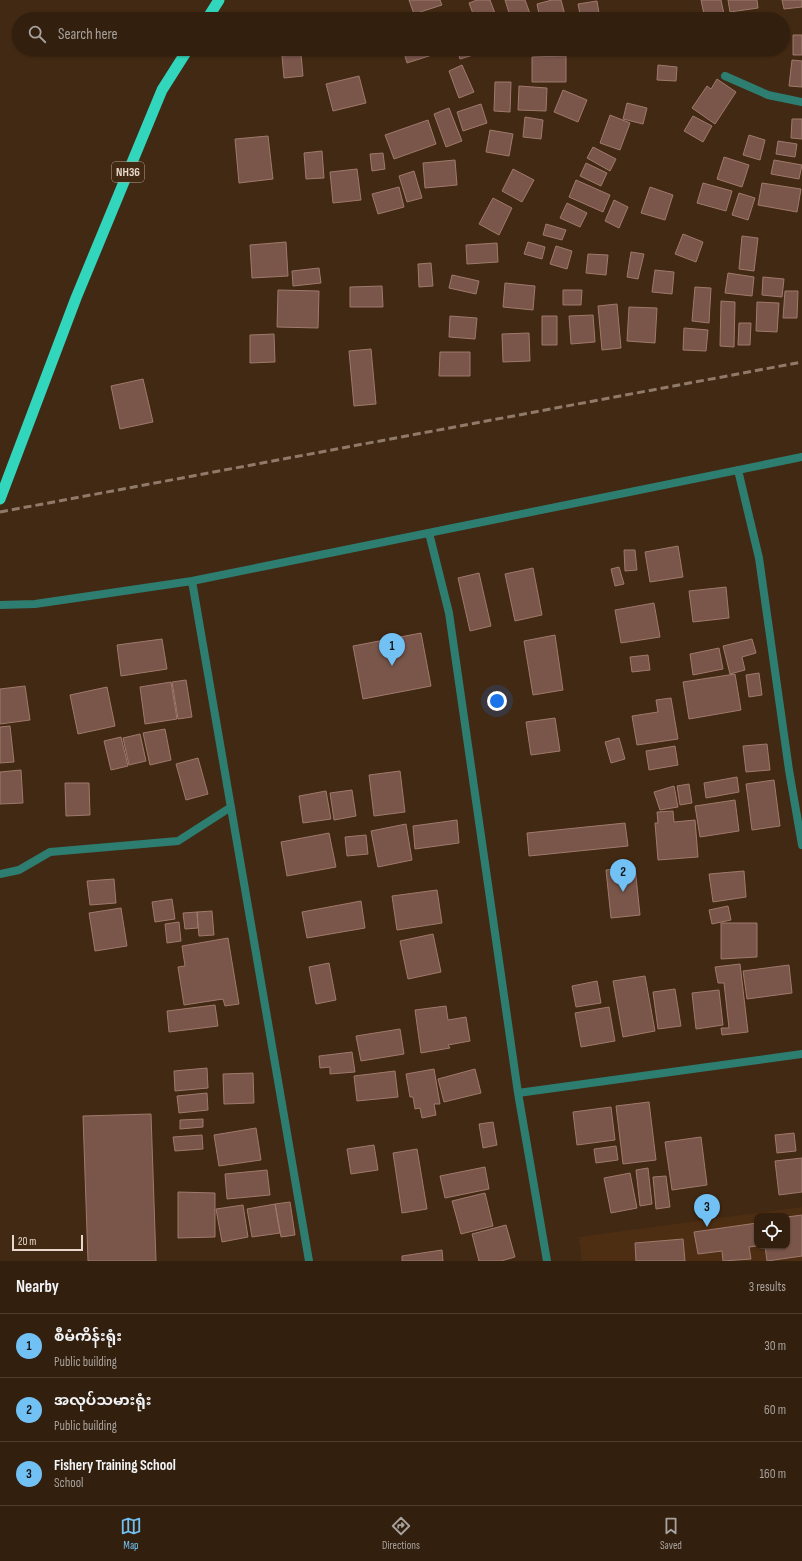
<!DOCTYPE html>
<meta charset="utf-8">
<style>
body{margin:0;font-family:"Sofia Sans Condensed","Noto Sans Myanmar",sans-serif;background:#3a2717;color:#f1f3f6}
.controls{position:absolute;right:12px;bottom:12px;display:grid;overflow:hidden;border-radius:8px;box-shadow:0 1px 3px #0004}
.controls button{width:36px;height:36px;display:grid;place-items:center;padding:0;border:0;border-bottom:1px solid #4d3d2e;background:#321f0e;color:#f1f3f6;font:20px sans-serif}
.scale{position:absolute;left:12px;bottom:10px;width:71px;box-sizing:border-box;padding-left:4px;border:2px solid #e8d7ca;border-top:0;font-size:11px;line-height:14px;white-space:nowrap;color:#e8d7ca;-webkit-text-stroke:3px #422913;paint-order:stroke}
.you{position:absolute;left:497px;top:701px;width:14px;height:14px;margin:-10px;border:3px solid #fff;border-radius:50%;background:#1a73e8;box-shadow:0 0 0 6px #1a73e833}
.badge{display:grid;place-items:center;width:26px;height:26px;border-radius:50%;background:#72c1f5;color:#111;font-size:13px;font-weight:700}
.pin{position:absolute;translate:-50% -33px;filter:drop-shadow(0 1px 2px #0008)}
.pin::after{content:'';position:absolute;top:21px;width:14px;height:12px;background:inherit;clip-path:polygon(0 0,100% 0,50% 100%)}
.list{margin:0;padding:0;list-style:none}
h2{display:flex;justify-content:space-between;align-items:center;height:52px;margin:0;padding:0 16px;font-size:17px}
h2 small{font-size:13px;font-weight:400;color:#a8a29e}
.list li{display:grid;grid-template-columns:26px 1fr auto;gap:12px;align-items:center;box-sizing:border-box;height:64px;padding:0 16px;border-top:1px solid #4d3d2e}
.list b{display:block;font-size:15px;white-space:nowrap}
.list p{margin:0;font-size:13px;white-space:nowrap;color:#a8a29e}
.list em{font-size:13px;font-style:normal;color:#a8a29e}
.icon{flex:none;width:22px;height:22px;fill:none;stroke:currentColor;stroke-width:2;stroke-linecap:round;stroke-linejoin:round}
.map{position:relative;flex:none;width:802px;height:1261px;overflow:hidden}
.search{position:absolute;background:#321f0e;box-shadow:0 1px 3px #0004;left:12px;right:12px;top:12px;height:44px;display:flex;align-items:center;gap:10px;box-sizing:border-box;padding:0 14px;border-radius:22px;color:#a8a29e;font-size:15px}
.sheet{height:244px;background:#321f0e}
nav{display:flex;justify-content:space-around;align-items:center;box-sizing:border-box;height:56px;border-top:1px solid #4d3d2e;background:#321f0e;font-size:11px;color:#a8a29e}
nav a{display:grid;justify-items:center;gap:2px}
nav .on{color:#72c1f5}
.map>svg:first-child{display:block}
.built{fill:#4e2e13;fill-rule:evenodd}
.building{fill:#7a564a;stroke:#9f796c}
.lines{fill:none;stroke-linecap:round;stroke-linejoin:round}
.minor{stroke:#2d7e70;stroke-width:8}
.trunk{stroke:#32d6bc;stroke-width:11}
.rail{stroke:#907a69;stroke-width:3;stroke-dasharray:8 4;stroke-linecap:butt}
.labels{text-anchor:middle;stroke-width:3;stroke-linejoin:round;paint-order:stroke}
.shield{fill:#422913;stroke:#b6a393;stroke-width:1}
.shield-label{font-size:12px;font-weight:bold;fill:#e8d7ca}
</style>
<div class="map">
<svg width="802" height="1261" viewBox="0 0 802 1261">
<rect width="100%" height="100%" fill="#422913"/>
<path class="built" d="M802 1207V1261H582L579 1237ZM757 1216H787V1246H757Z"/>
<path class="building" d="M409 0H440L442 5 414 14Z
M477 0H490L496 16 488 19H475L469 3Z
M505 0H525L532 19H511Z
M552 0H561L566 19H540L537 4Z
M701 0H721L725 19H705Z
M728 0H757L758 8 730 12Z
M782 0H802V7L784 9Z
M597 1 600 19H581L578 4Z
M760 14V19H733Z
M353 15 354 19H316Z
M683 15 684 19H672L671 17Z
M793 35H802V55H793Z
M403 49H430L432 55 407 63Z
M457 49H490V50L460 59Z
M301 54 303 76 284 78 282 56Z
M566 56V82H532V57Z
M792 60 802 61V87L789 86Z
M462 65 474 92 459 98 449 71Z
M658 65 677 67 676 81 657 80Z
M359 76 366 103 333 111 326 84Z
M717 79 736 92 715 124 692 108 707 86 711 89Z
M495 82H511L510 112 494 111Z
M519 86 547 88 546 111 518 110Z
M563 90 587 100 578 122 554 112Z
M627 103 647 108 643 124 623 119Z
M481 104 487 123 463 131 457 112Z
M449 108 462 141 446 147 434 114Z
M610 115 630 123 620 150 600 143Z
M693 116 712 126 703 142 684 131Z
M525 117 543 120 541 139 523 137Z
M792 119H802V139L791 138Z
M428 120 436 144 394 159 385 135Z
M490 130 513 134 509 156 486 152Z
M749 135 765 140 760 160 743 155Z
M268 136 273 179 239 183 235 139Z
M778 141 797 144 795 157 776 154Z
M593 147 616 159 610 171 587 158Z
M322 151 324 178 306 179 304 153Z
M383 153 385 169 372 171 370 154Z
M724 157 749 165 742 187 717 179Z
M455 160 457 185 425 188 423 163Z
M774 160 802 165 799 179 771 174Z
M586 163 607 173 601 186 580 176Z
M357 169 361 200 333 203 330 172Z
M513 169 534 180 522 202 502 191Z
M414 171 422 198 407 202 399 176Z
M576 180 610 195 603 212 569 197Z
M703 183 732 191 726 211 697 203Z
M762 183 801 189 797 212 758 205Z
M399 187 404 207 378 214 372 194Z
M650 187 673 195 665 220 641 213Z
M739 193 755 198 748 220 732 215Z
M493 198 512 208 499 235 479 224Z
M614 200 628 207 619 228 605 221Z
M567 203 587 213 580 227 560 218Z
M546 224 566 230 562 240 543 235Z
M683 234 703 242 696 262 675 254Z
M742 236 758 238 754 271 739 269Z
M286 242 288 276 252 278 250 245Z
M528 242 545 247 542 259 524 254Z
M497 243 498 262 467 264 466 245Z
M556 246 572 251 567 269 550 264Z
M631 252 644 254 638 279 627 277Z
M588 254 608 255 606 275 586 273Z
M431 263 433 286 419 287 418 264Z
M319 268 321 283 293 286 292 271Z
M655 270 674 272 672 294 652 292Z
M728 273 754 277 752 296 725 293Z
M452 275 479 281 476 294 449 288Z
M763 277 784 279 782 297 762 295Z
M505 283 535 286 533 310 503 307Z
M382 286 383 307H350V287Z
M695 287 711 288 709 323 692 321Z
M278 290 319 291 318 328 277 327Z
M563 290H582L581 305H563Z
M785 291H798L797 318H783Z
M721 301 735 302 734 347 720 346Z
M757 302 779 303 777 332 756 331Z
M617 304 621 348 602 350 598 306Z
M629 307 657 308 655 343 627 341Z
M593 315 595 342 571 344 569 316Z
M450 316 477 318 475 339 449 337Z
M542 316H557V345H542Z
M739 323H751L750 345H738Z
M684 328 708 330 706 351 683 350Z
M529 333 530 361 503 362 502 334Z
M274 334 275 362 250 363V335Z
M371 349 376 404 354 406 349 351Z
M440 352H470V376H439Z
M143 379 153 422 120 429 111 386Z
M678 546 683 577 650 582 645 552Z
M624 550H635L637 570 625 571Z
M619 567 624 584 615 586 611 569Z
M533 568 542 615 515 621 505 574Z
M479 573 491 626 470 631 458 578Z
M726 587 729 618 693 622 689 591Z
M654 603 660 637 621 643 615 610Z
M421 633 431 686 363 699 353 646Z
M555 635 563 690 533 695 524 641Z
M162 639 167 669 121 676 117 645Z
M752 639 756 653 742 657 745 670 730 674 723 646Z
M719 648 723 669 693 675 690 654Z
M648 655 650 670 632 672 630 657Z
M759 673 762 695 749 697 746 675Z
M735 674 741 710 689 719 683 682Z
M186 680 192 717 178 719 172 682Z
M171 682 177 719 145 724 140 687Z
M25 686 30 720 0 724V689Z
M107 687 115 726 78 734 70 695Z
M671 698 678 739 637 745 632 716 658 712 656 700Z
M555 718 560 751 531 755 526 722Z
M10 726 14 762 0 763V727Z
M165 729 171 760 150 765 143 733Z
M140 734 146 761 129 765 123 738Z
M121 737 128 766 111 770 104 741Z
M619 738 625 759 611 763 605 742Z
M767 744 770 770 746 772 743 746Z
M675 746 678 765 649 770 646 751Z
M198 758 208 794 186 800 176 764Z
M21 770 23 803 0 804V772Z
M400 771 405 812 374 816 369 775Z
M737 777 739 792 706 798 704 783Z
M774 780 780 826 752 830 746 784Z
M65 783H89L90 815 66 816Z
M689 784 692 803 680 805 677 786Z
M674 786 678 807 660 810 654 792Z
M352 790 356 816 334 820 330 793Z
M326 791 331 819 303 823 299 796Z
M735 800 739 831 700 837 695 806Z
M673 811 674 822 695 820 698 857 658 860 655 823H658L657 812Z
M457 820 459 843 415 849 413 826Z
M625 823 628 846 529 856 527 833Z
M406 824 412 860 378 867 371 831Z
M329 833 336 867 287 876 281 842Z
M366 835 368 854 347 856 345 837Z
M635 867 640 915 611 918 606 870Z
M744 871 746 897 713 902 709 874Z
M114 879 116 903 90 905 87 881Z
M437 890 442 923 397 930 392 896Z
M172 899 175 919 155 922 152 902Z
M361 901 365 928 307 938 302 912Z
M728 906 731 920 712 924 709 910Z
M121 908 127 946 95 951 89 913Z
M212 911 214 935 199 936 197 912Z
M197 912 198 928 185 929 183 913Z
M179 922 181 941 167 943 165 924Z
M721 923H757V957L721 959Z
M433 934 441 972 408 979 400 941Z
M228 938 239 1004 225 1006 223 999 184 1005 178 967 185 966 182 946Z
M329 963 336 1000 316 1004 309 967Z
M740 964 748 1032 722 1035 721 1028H729L724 983H718L715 967Z
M789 965 792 993 747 999 743 971Z
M645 976 655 1031 623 1037 613 981Z
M597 981 601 1003 576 1007 572 986Z
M675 989 681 1026 658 1029 653 992Z
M719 990 723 1025 696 1029 692 993Z
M215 1005 218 1026 169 1032 167 1011Z
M446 1006 448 1020 466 1017 470 1041 448 1045 450 1048 421 1053 415 1010Z
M609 1007 615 1041 581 1047 575 1013Z
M400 1029 404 1054 361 1061 356 1036Z
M352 1052 355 1072 330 1074V1067L320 1068 319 1056Z
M207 1068 208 1088 175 1091 174 1071Z
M434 1069 440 1104H434L436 1115 422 1118 420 1108 415 1109 413 1097H410L406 1074Z
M475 1069 481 1093 444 1102 438 1079Z
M395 1071 398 1097 357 1101 354 1076Z
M253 1073 254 1103 224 1104 223 1074Z
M207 1093 208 1110 179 1113 177 1096Z
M649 1102 656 1160 623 1164 616 1106Z
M611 1107 615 1140 577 1145 573 1112Z
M151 1114 156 1261H88L83 1116Z
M203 1119V1127L180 1129V1120Z
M493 1122 497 1145 483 1148 479 1124Z
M256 1128 261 1160 219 1166 214 1135Z
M794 1133 796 1151 777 1153 775 1135Z
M202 1135 203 1149 175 1151 173 1137Z
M701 1137 707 1185 672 1190 665 1142Z
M374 1145 378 1170 351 1174 347 1149Z
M616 1146 618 1160 596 1163 594 1149Z
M417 1149 427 1209 402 1213 393 1153Z
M802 1158V1192L779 1195 775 1161Z
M485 1167 489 1189 445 1198 440 1176Z
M648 1168 652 1204 640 1206 636 1170Z
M267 1170 270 1195 227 1199 225 1174Z
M630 1173 637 1208 611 1213 604 1178Z
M666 1176 670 1207 656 1209 653 1177Z
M178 1192 215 1193V1237L178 1238Z
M485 1193 493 1226 461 1234 452 1201Z
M290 1202 295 1235 281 1237 275 1204Z
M275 1204 280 1233 252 1237 247 1209Z
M243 1205 248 1237 222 1242 216 1209Z
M802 1215V1256L767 1261 765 1246H787V1217Z
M757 1223V1246L749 1247 751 1259 723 1261 722 1251 698 1254 694 1232Z
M506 1225 515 1257 501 1261H479L472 1234Z
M683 1239 685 1261H636L635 1243Z
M442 1250 443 1261H402V1256Z"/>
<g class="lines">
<path class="minor" d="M725 76 768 95 802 102
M738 470 759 558 789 770 802 845
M429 533 449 613 518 1093 547 1261
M192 581 309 1261
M0 605 35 604 192 581 802 457
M0 874 19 870 50 852 178 841 231 807
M518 1093 802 1054"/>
<path class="trunk" d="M207 19 219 0
M0 499 76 298 162 90 188 49"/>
<path class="rail" d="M0 512 802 362"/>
</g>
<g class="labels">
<rect class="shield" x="112" y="162" width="32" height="20" rx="3"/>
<g class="shield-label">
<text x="128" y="176">NH36</text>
</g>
</g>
</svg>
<div class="controls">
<button><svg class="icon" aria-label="locate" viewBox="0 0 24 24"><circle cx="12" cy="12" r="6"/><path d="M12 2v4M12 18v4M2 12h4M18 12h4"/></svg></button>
</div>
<div class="scale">20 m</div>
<div class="you"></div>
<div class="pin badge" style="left:392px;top:666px">1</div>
<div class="pin badge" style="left:623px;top:892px">2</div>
<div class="pin badge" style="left:707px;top:1227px">3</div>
<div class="search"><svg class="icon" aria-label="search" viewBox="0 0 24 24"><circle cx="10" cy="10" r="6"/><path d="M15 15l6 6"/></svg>Search here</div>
</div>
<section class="sheet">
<h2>Nearby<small>3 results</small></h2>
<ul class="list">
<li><span class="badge">1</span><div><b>စီမံကိန်းရုံး‌</b><p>Public building</p></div><em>30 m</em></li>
<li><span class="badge">2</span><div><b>အလုပ်သမားရုံး</b><p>Public building</p></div><em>60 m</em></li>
<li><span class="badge">3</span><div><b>Fishery Training School</b><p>School</p></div><em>160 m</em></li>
</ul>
</section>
<nav>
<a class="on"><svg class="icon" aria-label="map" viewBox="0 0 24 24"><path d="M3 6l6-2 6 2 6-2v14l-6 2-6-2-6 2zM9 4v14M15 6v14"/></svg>Map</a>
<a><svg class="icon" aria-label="directions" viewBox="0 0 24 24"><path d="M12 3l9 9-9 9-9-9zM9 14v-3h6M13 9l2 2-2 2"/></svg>Directions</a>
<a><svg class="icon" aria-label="saved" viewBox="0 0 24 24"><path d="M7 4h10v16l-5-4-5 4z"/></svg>Saved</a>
</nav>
